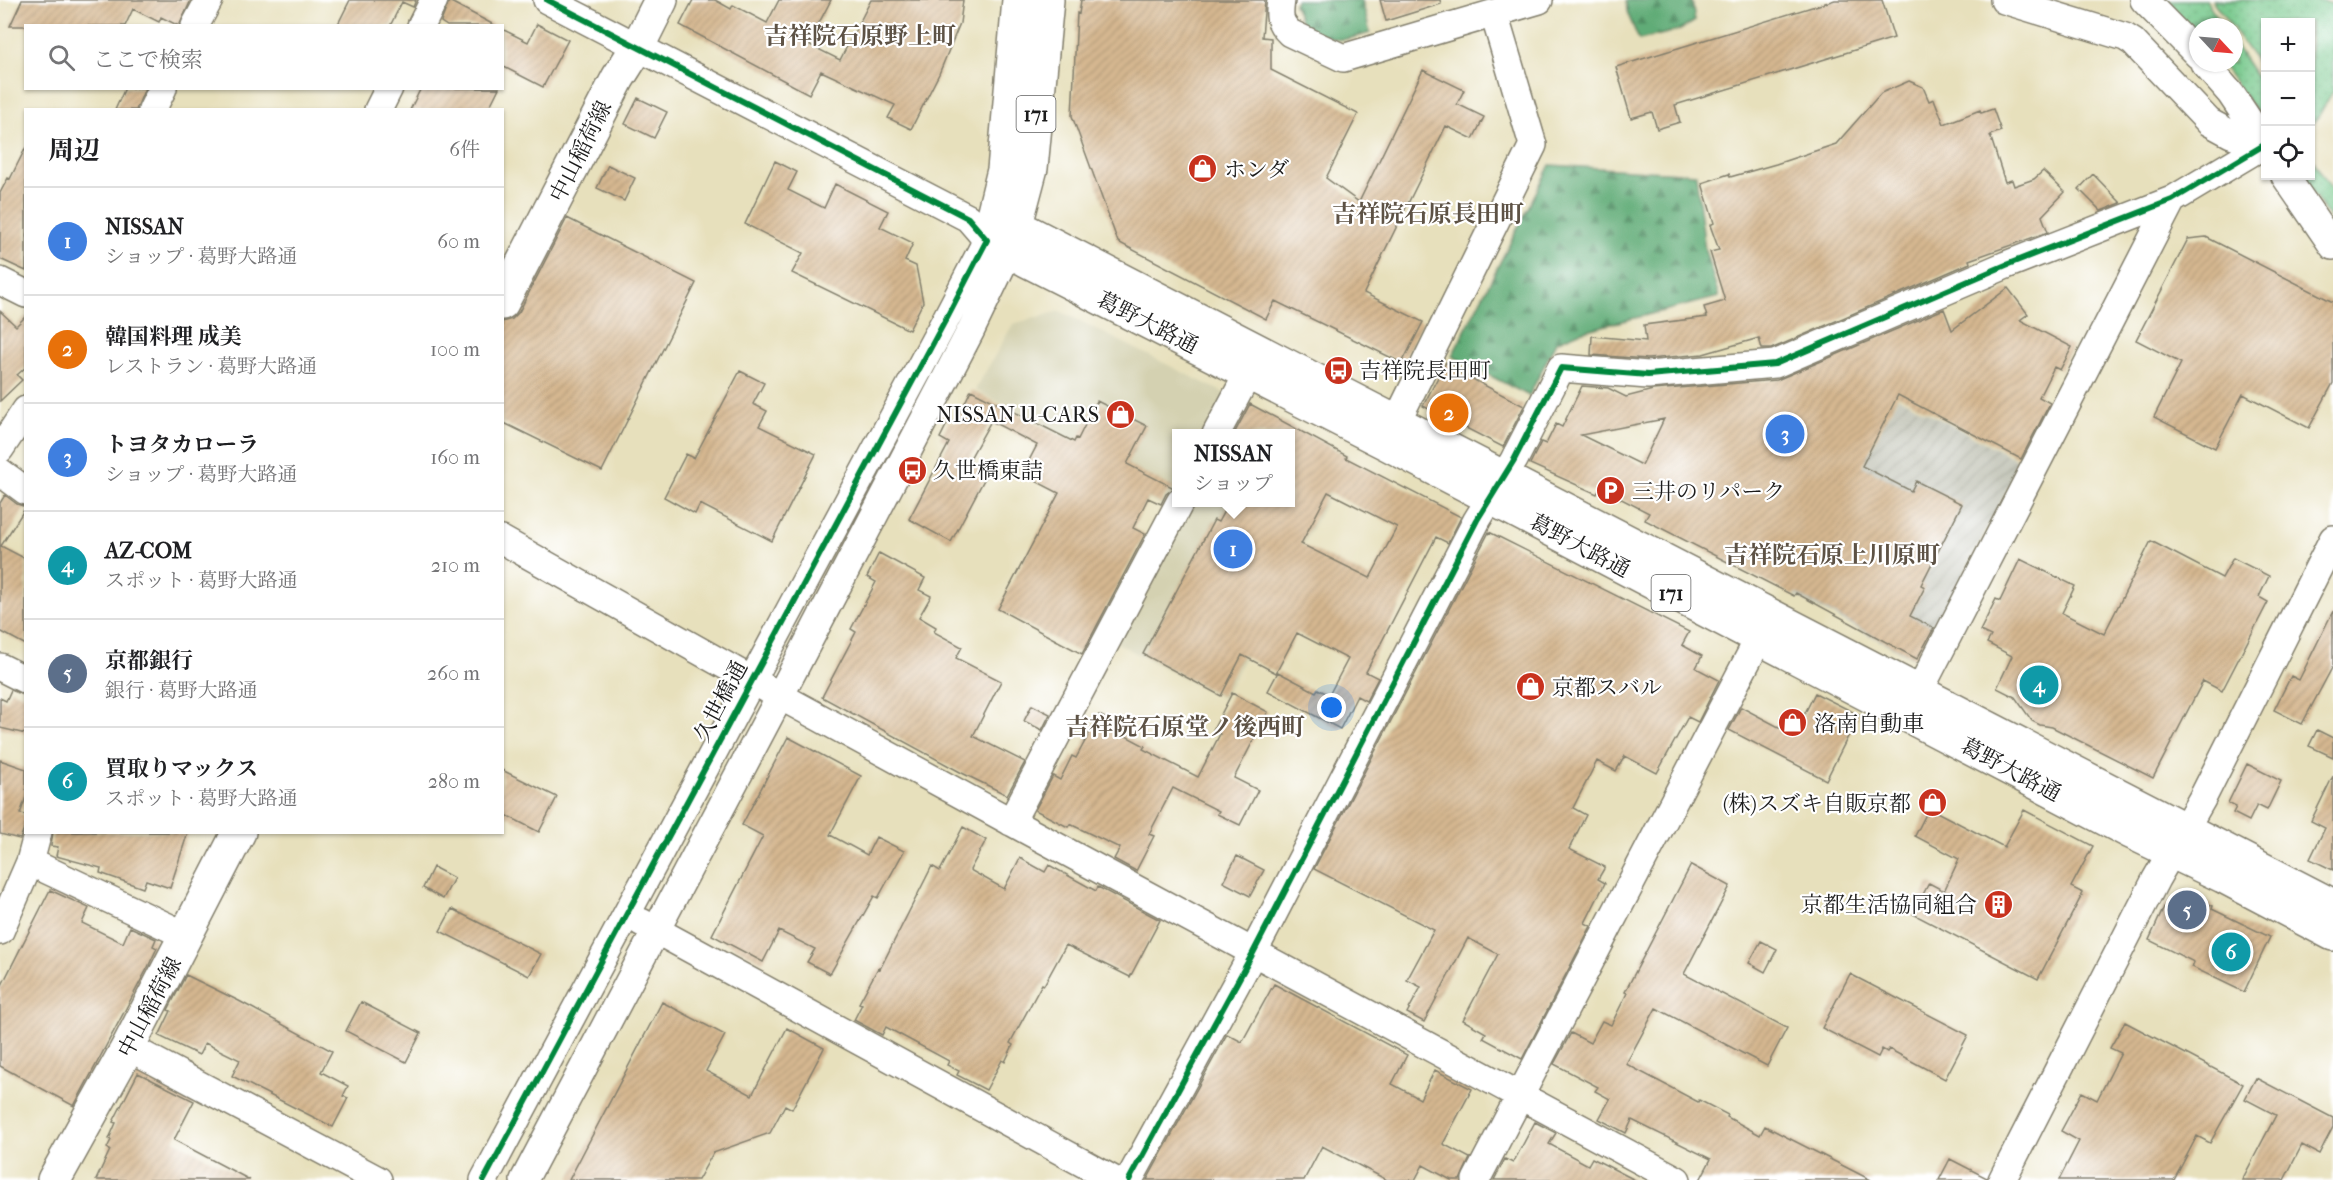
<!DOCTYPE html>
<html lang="ja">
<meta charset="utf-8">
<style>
body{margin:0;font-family:"IM FELL French Canon","Noto Serif JP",serif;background:#f2f2f2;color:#202124}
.controls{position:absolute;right:18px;top:18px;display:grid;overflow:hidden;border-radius:0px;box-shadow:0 2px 4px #0004}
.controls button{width:54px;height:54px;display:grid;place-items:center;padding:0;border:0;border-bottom:2px solid #e0e0e0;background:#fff;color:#202124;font:30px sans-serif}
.compass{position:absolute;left:2189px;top:18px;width:54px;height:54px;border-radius:50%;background:#fff;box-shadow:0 2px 4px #0004;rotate:116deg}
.you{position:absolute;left:1332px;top:708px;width:21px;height:21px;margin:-15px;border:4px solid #fff;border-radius:50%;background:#1a73e8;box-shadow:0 0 0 9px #1a73e833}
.badge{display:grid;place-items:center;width:39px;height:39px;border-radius:50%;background:#ea580c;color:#fff;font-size:20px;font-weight:700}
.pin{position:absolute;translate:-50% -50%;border:3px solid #fff;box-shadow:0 2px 6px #0006}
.popup{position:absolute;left:1172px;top:429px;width:123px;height:78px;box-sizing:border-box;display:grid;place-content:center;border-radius:0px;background:#fff;filter:drop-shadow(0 2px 4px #0005);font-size:20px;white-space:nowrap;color:#757577}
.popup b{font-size:22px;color:#202124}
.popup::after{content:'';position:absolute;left:50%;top:100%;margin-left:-12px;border:12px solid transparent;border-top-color:#fff}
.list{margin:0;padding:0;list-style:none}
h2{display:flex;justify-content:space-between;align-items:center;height:78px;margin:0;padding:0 24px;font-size:26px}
h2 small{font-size:20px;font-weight:400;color:#757577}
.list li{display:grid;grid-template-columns:39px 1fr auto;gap:18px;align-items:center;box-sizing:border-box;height:108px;padding:0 24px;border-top:2px solid #e0e0e0}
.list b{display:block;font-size:22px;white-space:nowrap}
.list p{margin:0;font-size:20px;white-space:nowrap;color:#757577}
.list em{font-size:20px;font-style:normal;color:#757577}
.icon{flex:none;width:33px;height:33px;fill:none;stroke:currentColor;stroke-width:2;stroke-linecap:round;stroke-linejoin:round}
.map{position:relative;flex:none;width:2333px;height:1180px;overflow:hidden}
.search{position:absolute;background:#fff;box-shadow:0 2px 4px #0004;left:24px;top:24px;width:480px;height:66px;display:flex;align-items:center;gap:15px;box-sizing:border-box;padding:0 21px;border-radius:0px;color:#757577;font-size:22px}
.panel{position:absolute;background:#fff;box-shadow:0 2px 4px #0004;left:24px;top:108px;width:480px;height:726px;border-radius:0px}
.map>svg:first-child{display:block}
.built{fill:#d4d1b1}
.industrial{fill:url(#industrial-furrows)}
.grass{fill:url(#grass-dots);stroke:#497254;stroke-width:1.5}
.forest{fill:url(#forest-firs);stroke:#3e644a;stroke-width:1.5}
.building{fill:url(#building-hatch);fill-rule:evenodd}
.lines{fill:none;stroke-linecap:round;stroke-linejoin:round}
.minor-casing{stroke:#827e6c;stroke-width:30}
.major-casing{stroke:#827e6c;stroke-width:36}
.highway-casing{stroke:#827e6c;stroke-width:36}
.minor{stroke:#fff;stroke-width:27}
.major{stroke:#fff;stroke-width:33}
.highway{stroke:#fff;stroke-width:33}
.cycleway-casing{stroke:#fff;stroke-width:10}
.cycleway{stroke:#00873e;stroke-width:6}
.labels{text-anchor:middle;stroke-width:4.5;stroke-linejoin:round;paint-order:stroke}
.shield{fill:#fff;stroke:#606060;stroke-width:1.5}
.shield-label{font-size:21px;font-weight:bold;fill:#1c1c1c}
.street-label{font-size:22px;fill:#1c1c1c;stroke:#fff}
.poi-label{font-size:22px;fill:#1c1c1c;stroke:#fff;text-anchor:start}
.neighbourhood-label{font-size:24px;font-weight:bold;fill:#5d5245;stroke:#fff}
</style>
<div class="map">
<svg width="2333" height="1180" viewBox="0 0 2333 1180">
<defs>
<pattern id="industrial-furrows" width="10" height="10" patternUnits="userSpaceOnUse" patternTransform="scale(1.5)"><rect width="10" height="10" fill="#c4c6b9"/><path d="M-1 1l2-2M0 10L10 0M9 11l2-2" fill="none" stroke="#a8aa9e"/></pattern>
<pattern id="grass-dots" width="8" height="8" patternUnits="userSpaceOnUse" patternTransform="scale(1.5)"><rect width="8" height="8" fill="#76c88b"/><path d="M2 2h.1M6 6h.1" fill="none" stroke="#66ab77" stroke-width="1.8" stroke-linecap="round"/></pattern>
<pattern id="forest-firs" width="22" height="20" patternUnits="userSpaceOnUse" patternTransform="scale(1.5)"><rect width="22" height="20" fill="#60ac77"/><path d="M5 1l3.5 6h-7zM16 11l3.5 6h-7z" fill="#4e8b61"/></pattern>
<pattern id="building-hatch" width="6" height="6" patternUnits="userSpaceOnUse" patternTransform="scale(1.5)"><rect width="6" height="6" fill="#d5b790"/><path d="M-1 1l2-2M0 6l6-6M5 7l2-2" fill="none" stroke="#b69d7c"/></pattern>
</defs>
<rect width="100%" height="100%" fill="#fff"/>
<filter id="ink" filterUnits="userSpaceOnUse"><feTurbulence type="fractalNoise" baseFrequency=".0167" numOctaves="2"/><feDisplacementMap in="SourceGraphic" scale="12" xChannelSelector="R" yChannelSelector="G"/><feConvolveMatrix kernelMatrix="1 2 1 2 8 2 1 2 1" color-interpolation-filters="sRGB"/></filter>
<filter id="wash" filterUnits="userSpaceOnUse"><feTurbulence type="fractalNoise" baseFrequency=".008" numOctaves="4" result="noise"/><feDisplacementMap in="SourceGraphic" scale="24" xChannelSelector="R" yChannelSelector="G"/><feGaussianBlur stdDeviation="1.35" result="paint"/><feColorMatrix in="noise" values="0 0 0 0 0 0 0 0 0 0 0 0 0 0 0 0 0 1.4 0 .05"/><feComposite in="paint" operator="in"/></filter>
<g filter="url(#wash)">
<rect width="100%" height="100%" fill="#e7e0bc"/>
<path class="built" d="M1060 311 1228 395 1208 433 1176 434V496L1169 510 1058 453 1066 437 975 390 1013 324Z
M1243 400 1350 456 1223 699 1115 642 1188 503 1290 502V434L1225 433Z"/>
<path class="industrial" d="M1898 397 2022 462 1918 661 1795 596Z"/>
<path class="grass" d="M2161 0H2206L2224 27H2198V39Z
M2212 0H2321L2333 5V91L2318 117 2311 124 2310 22H2266L2265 74 2234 30V27H2232Z
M2234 43 2265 90V124L2221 63H2234Z
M2311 157 2333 192V223L2301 176H2310Z"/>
<path class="forest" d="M1296 0H1362L1370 33C1335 44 1333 41 1302 24L1294 4Z
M1626 0H1692L1695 21 1680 30 1639 40 1627 12Z
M1550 165 1696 174 1705 250 1719 297 1579 332 1556 342 1529 396 1452 356Z"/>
<g id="blocks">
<path class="building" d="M22 0H191L179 26 161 17 159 22 133 9 125 26H10Z
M350 0H416L413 7 402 2 390 26H337Z
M693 0H715L731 9 733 5 767 23 779 0H831L808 44 840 60 871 0H963L960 23 939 74 911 129 888 118 895 105 821 71 809 94 680 25Z
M1081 0H1265L1262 37 1271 38V70L1358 114 1326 178 1359 202 1423 70 1464 90 1457 104 1484 117 1473 139 1446 126 1364 293 1423 322 1402 363 1275 301 1266 319 1118 242 1072 116 1077 13 1079 14Z
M1380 0H1440L1441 4 1386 21Z
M1835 0H1882L1894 38 1675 105 1680 122 1657 129 1652 112 1631 118 1616 67Z
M449 1 496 26H447L441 22Z
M537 24 568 40 543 87 502 66V29L528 42Z
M1909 81 1923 87 1929 101 1934 99 1944 124 1980 110 1981 113 1993 109 2001 131 1990 135 2005 182 2012 180 2014 186 2034 179 2043 171 2065 192 2042 216 2048 232 1969 260 1970 263 1771 349H1762L1759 338 1703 354 1648 359 1591 355 1592 336 1646 341 1644 325 1707 317 1704 307 1725 301 1710 252 1719 250 1710 225 1714 223 1702 183 1729 174 1730 177 1776 164 1836 144 1881 93Z
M125 88H145L136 110H115Z
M421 88H499L488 110H410Z
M638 98 667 112 654 138 625 124Z
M26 147V271L0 259V193L8 178 10 179Z
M775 161 797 172 788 190 824 208 835 184 888 211 880 227 913 243 905 261 916 266 923 302 909 330 792 273 803 253 745 224Z
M608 165 635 178 624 201 597 188Z
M2093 174 2121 203 2101 211 2079 189Z
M567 218 696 283 602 471 502 422V322L512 319 519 312Z
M2206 237 2333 302V383L2309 428 2243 394 2215 448 2154 417 2181 363 2136 340 2188 239Z
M2008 288 2028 314 2020 320 2072 347 2060 370 2054 367 2039 397 2050 403 2021 459 1898 395 1862 466 1911 491 1916 481 1962 504 1921 585 1925 587 1910 616 1934 628 1917 659 1796 593 1794 596 1645 520 1649 513 1600 488 1597 494 1530 464 1541 442 1546 444 1556 424 1562 427 1582 386 1608 388 1626 397 1653 390 1777 380 1944 309 1952 330ZM1664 419 1642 465 1581 435Z
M0 311 16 326 26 316V367L17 375 22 380 0 401Z
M1446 362 1463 370 1461 373 1524 406 1503 447 1423 406Z
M740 371 764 383 753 404 767 411 759 426 816 454 772 541 700 504 695 514 664 497 686 454 694 458Z
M971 390 1074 442 1076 438 1078 439 1097 401 1147 426 1127 464 1174 488 1166 494 1161 504 1148 498 1133 528 1145 534 1082 654 998 609 1059 493 1022 474 1037 445 991 421 968 462 988 472 951 542 909 519 949 443 940 438 949 420 955 423Z
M1250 404 1347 456 1346 458 1461 517 1448 543 1436 537 1366 672 1378 678 1366 701 1357 696 1340 729 1268 691 1278 672 1316 692 1318 689 1329 695 1348 659 1297 633 1276 673 1242 655 1221 696 1143 654 1214 520 1218 522 1229 502H1290V434H1234ZM1328 492 1397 527 1370 578 1301 544Z
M5 495 17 504 26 507 1 546 26 559V645L0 631V503Z
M1489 532 1689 632 1682 645 1702 656 1696 668 1719 680 1698 722 1688 717 1657 773 1625 756 1616 771 1597 761 1573 808 1586 815 1569 849 1605 867 1598 879 1605 883 1585 923 1591 926 1522 1059 1483 1038 1486 1033 1463 1020 1498 954 1468 938 1424 1022 1407 1013 1421 987 1407 980 1434 930 1314 869Z
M2151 541 2222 578 2233 558 2269 576 2259 597 2268 602 2222 691 2203 681 2153 778 2052 727 2040 725 2032 721 2015 697 1997 688 2012 656 1987 643 1991 636 1980 631 1996 599 2000 601 2020 559 2075 586 2062 613 2104 634Z
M879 553 925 578 919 590 931 596 919 617 936 627 934 632 962 647 956 658 1001 681 973 736 1025 762 1007 795 962 773 822 697 856 632 851 629 876 582 867 577Z
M2333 611V666L2302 724 2274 710 2291 676 2299 680Z
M11 690 26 696V734L0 728V698L6 701Z
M1232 693 1268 712 1234 778 1258 790 1240 825 1217 814 1219 811 1173 788 1149 834 1154 836 1136 871 1114 859 1120 848 1070 824 1068 827 1035 810 1053 776 1060 780 1072 756 1076 758 1099 715 1127 729 1124 735 1145 746 1143 749 1198 777 1220 734 1213 730Z
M1815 693 1859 715 1826 780 1729 730 1741 707 1794 735Z
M1032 705 1050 714 1042 730 1024 721Z
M2317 730 2333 738V757L2309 746Z
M788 737 861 776 830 835 867 855 876 837 904 851 878 898 874 896 830 974 807 962 815 949 779 931 763 962 712 935 763 836 742 825Z
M0 760 26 769V797L20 814 26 815V823L20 839 0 834Z
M2247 764 2281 781 2267 810 2257 805 2249 821 2233 813 2236 807 2228 803Z
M502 770 557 797 539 832 502 813Z
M2333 776V870L2310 859 2325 828 2311 821Z
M1929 808 2004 847 2024 810 2093 846 2071 887 2083 893 2038 979 1913 914 1929 883 1944 891 1959 859 1915 836Z
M963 827 986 840 970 870 1004 889 1020 858 1045 872 1049 865 1096 891 1098 887 1160 920 1130 977 1066 945 1044 985 1042 984 1010 1043 1013 1045 1005 1062 1002 1060 986 1090 957 1075 959 1071 947 1065 949 1061 886 1027 882 1035 854 1020 862 1004 859 1003 878 968 880 969 932 866 940 871Z
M53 832H188L170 888 146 880 143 888 100 873 101 868 56 856 58 847 51 846Z
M1237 856 1264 870 1250 896 1223 882Z
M1691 865 1730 886 1684 974 1787 1028 1767 1066 1656 1008 1626 1064 1698 1102 1699 1100 1728 1115 1727 1117 1760 1135 1765 1126 1871 1180H1700L1711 1159 1632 1120 1626 1133 1599 1119 1610 1099 1595 1091 1598 1087 1554 1064 1571 1033 1590 1043 1602 1021 1611 1025 1627 993 1625 992Z
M433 867 454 878 443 899 423 888Z
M50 890 89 908 82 923 123 943 130 927 156 939 153 946 157 948 148 967 74 1106 0 1066V989Z
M2193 896 2213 906 2212 909 2270 937 2244 992 2192 967 2194 962 2149 940 2165 905Z
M452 909 541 954 529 976 440 931Z
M1761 941 1777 949 1765 972 1749 963Z
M1850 974 1968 1035 1945 1079 1889 1049 1887 1052 1882 1049 1878 1057 1822 1028Z
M186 975 239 1001 332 1051 321 1072 348 1086 343 1096 348 1098 333 1127 232 1076 240 1060 205 1043 199 1055 159 1036 171 1011 168 1010Z
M1274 984 1407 1055 1392 1084 1420 1099 1435 1070 1472 1089 1443 1144 1470 1158 1460 1180H1451L1423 1165 1415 1180H1387L1322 1146 1304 1180H1147L1227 1034 1242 1042Z
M361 1002 421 1033 406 1062 346 1031Z
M662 1002 725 1035 706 1071 752 1095 787 1028 824 1048 792 1109 785 1105 770 1133 713 1153 698 1180H569Z
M2125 1022 2243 1084 2210 1143 2197 1136 2174 1180H2059L2079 1141 2061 1131 2082 1092 2097 1100 2121 1053 2110 1048Z
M138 1073 194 1101 174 1140 250 1180H96L110 1150 107 1148 111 1140 109 1139 116 1123 113 1122Z
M2256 1078 2333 1118V1127L2319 1154 2302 1145 2284 1180H2242L2276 1115 2245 1099Z
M1535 1122 1556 1133 1549 1144 1588 1165 1592 1158 1635 1180H1494L1505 1159 1513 1163Z
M1950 1159 1987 1178 1986 1180H1939Z"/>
</g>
</g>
<g filter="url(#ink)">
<use href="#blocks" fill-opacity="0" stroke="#827e6c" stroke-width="1.5"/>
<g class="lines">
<defs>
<path id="minor" d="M1281 0C1279 15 1278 22 1290 33L1343 58 1539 0
M2004 0 2125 37 2133 42 2209 122 2231 134 2264 145
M2144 0 2198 55
M195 26 209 0
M421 26 434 0
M2204 63 2231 94 2266 146
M152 110 163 88
M378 110 389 88
M2285 176 2333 246
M0 281 26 294
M1216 434 1258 355
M1388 439 1533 145 1494 14
M0 449 26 410
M0 472 26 491
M502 540 780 696 1028 831 1677 1180
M0 667 26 680
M1909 711 2172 200
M1011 822 1180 502
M30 862 187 936
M641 922 1114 1180
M0 931 30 862 38 832
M128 1047 378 1180
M484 1180 947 317 987 240 968 218 547 0
M524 1180 780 696 971 330 1009 251
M1129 1180 1253 953 1477 520 1514 460 1561 368 1648 375 1775 364 2006 265 2172 200 2264 145
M1476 1180 1769 619
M2002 1180 2156 879 2202 799 2333 539"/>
<path id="major" d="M502 303 618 78 637 48 661 0
M54 1180 128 1047 239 832"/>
<path id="highway" d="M1019 0 1004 170 987 240 1386 443 2131 832 2223 876 2333 934
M993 214 2333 906
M1010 247 1031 168 1047 0"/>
</defs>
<use href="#minor" class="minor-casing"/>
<use href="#major" class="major-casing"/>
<use href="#highway" class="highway-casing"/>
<use href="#minor" class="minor"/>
<use href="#major" class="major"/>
<use href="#highway" class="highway"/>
<defs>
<path id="cycleway" d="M484 1180 947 317 987 240 968 218 547 0
M1129 1180 1253 953 1477 520 1514 460 1561 368 1648 375 1775 364 2006 265 2172 200 2264 145 2266 146"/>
</defs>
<use href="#cycleway" class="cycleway-casing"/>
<use href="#cycleway" class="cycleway"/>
</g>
</g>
<defs>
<symbol id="shop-disc" viewBox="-11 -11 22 22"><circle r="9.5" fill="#c8321e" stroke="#fff"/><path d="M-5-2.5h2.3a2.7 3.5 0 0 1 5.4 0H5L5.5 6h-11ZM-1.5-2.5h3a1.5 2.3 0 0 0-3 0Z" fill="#fff"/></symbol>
<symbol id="bus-disc" viewBox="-11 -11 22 22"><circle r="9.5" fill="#c8321e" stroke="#fff"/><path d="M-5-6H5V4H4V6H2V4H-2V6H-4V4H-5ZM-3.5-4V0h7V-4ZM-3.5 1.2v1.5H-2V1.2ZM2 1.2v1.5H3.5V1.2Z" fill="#fff"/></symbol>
<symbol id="parking-disc" viewBox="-11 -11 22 22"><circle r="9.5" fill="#c8321e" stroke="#fff"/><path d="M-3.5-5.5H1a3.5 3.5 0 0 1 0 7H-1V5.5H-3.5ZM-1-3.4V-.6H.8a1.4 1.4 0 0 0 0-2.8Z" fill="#fff"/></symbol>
<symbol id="building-disc" viewBox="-11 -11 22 22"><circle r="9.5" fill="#c8321e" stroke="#fff"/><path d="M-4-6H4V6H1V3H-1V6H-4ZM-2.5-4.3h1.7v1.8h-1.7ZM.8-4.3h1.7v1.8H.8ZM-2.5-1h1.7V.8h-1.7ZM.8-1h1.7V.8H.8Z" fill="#fff"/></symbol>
</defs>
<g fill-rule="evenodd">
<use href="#shop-disc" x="1186" y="152" width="33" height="33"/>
<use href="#bus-disc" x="1322" y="354" width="33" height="33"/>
<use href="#shop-disc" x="1104" y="398" width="33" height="33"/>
<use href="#bus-disc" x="896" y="454" width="33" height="33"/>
<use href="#parking-disc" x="1594" y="474" width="33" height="33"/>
<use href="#shop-disc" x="1514" y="670" width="33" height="33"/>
<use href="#shop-disc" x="1776" y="706" width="33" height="33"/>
<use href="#shop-disc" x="1916" y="786" width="33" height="33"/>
<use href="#building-disc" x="1982" y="888" width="33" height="33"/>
</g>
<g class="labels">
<g class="shield">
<rect x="1016.5" y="96" width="39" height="36" rx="4.5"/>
<rect x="1651.5" y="575" width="39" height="36" rx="4.5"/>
</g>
<g class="shield-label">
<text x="1036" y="121">171</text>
<text x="1671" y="600">171</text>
</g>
<g class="street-label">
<text transform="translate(580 151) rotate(-63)" y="8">中山稲荷線</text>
<text transform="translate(1148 322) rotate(27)" y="8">葛野大路通</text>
<text transform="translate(1580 545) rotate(28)" y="8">葛野大路通</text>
<text transform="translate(720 701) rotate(-62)" y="8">久世橋通</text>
<text transform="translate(2011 769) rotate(28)" y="8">葛野大路通</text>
<text transform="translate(149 1007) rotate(-62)" y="8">中山稲荷線</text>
</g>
<g class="poi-label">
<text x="1224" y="177">ホンダ</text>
<text x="1359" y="378">吉祥院長田町</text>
<text x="1099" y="422" text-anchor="end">NISSAN U-CARS</text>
<text x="933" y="478">久世橋東詰</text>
<text x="1632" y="499">三井のリパーク</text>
<text x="1552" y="695">京都スバル</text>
<text x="1814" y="731">洛南自動車</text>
<text x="1911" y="811" text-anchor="end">(株)スズキ自販京都</text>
<text x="1977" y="912" text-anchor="end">京都生活協同組合</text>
</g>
<g class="neighbourhood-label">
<text x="860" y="44">吉祥院石原野上町</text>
<text x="1428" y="222">吉祥院石原長田町</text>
<text x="1832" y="563">吉祥院石原上川原町</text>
<text x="1185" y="735">吉祥院石原堂ノ後西町</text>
</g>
</g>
</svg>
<div class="controls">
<button>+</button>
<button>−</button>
<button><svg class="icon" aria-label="locate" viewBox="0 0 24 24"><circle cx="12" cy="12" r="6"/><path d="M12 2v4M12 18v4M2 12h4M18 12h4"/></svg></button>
</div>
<svg class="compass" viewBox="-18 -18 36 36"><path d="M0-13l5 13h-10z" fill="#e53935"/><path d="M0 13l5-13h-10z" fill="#757577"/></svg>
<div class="you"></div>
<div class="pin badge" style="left:1233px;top:549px;background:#3f7fe0">1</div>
<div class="popup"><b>NISSAN</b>ショップ</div>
<div class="pin badge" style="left:1449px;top:413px;background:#e8710a">2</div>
<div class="pin badge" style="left:1785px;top:434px;background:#3f7fe0">3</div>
<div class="pin badge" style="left:2039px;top:685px;background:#0f9aa8">4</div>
<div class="pin badge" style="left:2187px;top:910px;background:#5c6f8a">5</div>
<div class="pin badge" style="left:2231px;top:952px;background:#0f9aa8">6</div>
<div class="search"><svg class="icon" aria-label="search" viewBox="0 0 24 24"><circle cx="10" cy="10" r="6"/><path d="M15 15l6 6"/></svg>ここで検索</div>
<section class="panel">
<h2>周辺<small>6件</small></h2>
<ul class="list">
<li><span class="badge" style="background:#3f7fe0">1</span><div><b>NISSAN</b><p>ショップ · 葛野大路通</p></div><em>60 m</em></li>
<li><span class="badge" style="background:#e8710a">2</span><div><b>韓国料理 成美</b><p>レストラン · 葛野大路通</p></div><em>100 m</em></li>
<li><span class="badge" style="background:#3f7fe0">3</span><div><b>トヨタカローラ</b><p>ショップ · 葛野大路通</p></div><em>160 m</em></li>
<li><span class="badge" style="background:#0f9aa8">4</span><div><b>AZ-COM</b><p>スポット · 葛野大路通</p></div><em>210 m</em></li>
<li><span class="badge" style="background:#5c6f8a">5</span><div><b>京都銀行</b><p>銀行 · 葛野大路通</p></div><em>260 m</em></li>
<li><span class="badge" style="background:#0f9aa8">6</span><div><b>買取りマックス</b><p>スポット · 葛野大路通</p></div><em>280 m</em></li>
</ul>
</section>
</div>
